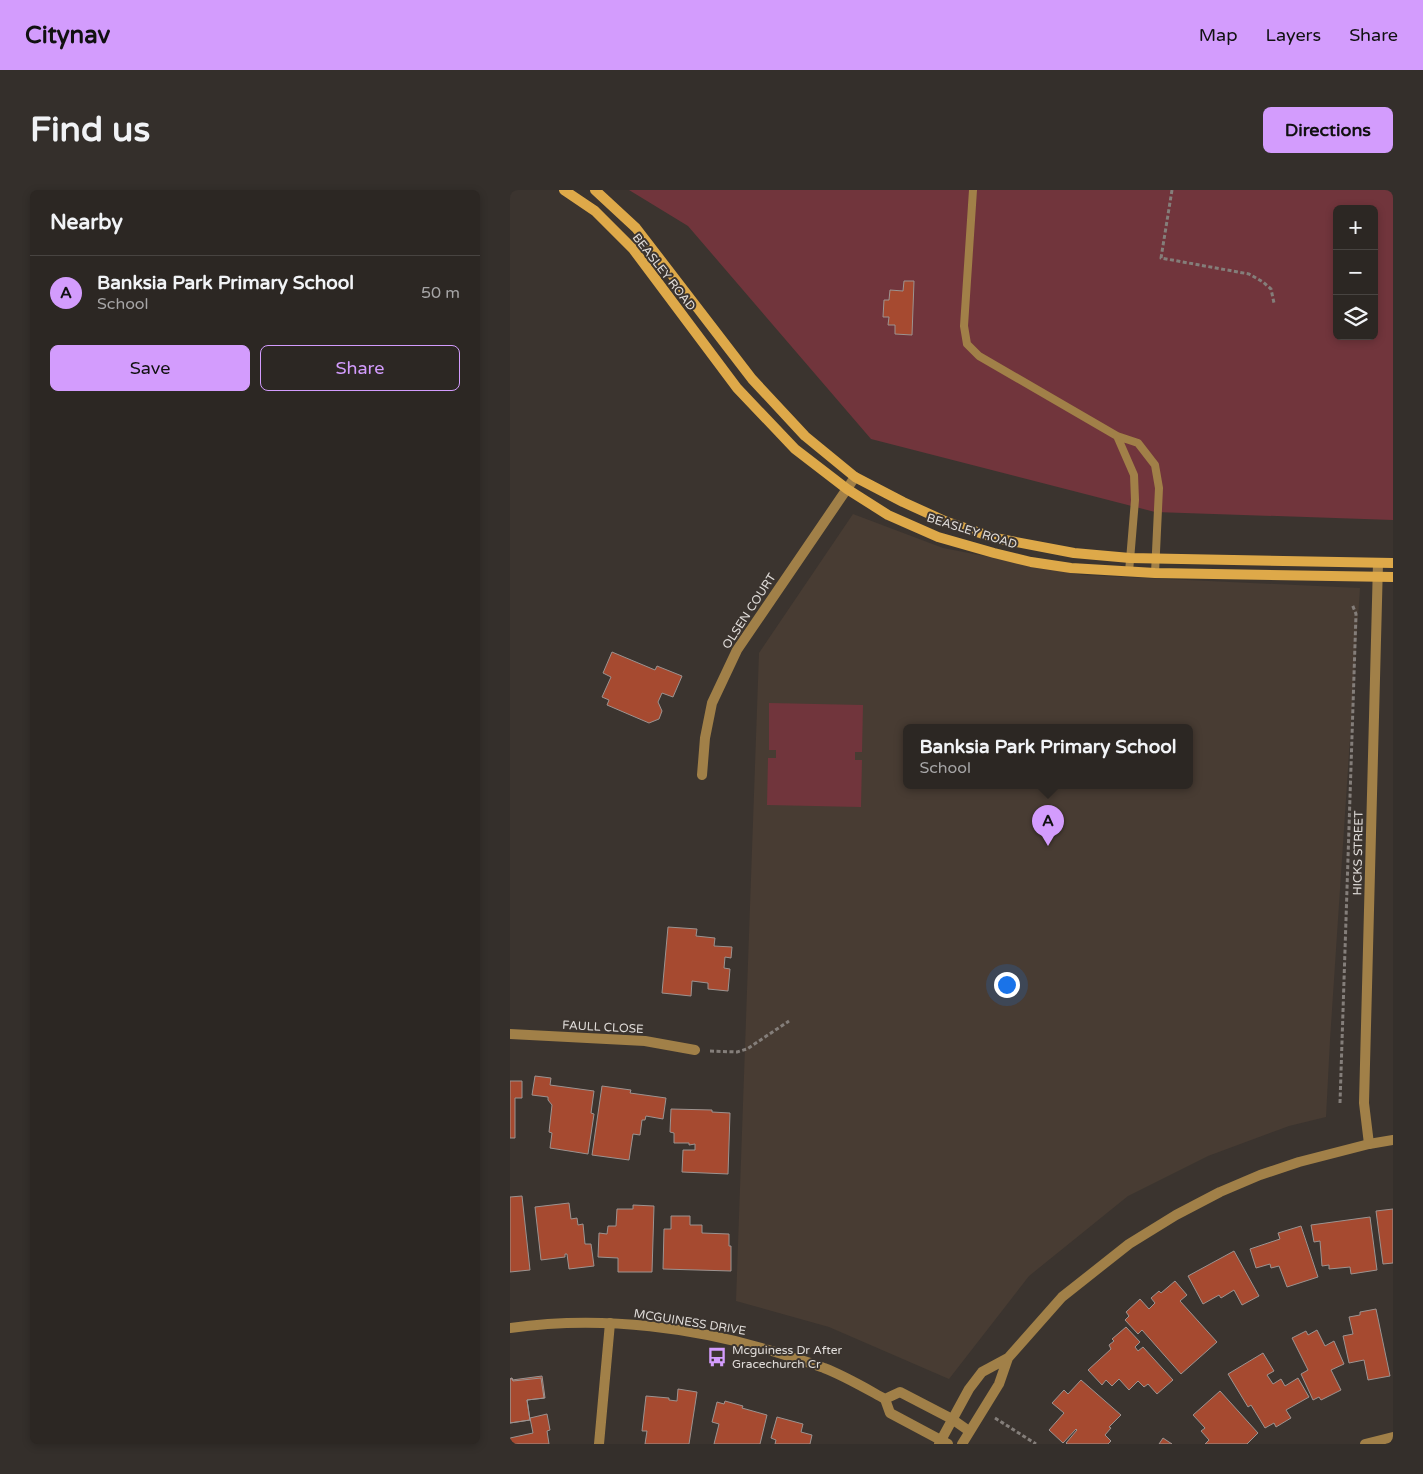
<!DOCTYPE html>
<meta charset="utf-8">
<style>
body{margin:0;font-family:"Varela Round",sans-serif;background:#342f2b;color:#f1f3f6}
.controls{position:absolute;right:15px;top:15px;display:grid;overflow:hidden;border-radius:8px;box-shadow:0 2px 8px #0003}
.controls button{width:45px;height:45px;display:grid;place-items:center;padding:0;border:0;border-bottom:1px solid #484441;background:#2c2723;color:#f1f3f6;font:25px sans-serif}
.you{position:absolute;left:496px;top:794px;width:18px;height:18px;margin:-12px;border:4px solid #fff;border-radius:50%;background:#1a73e8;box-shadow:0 0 0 8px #1a73e833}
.badge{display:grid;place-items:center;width:32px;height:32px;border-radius:50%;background:#d39cfd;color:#111;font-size:16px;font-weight:700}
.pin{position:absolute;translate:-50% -41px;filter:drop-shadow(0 1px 2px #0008)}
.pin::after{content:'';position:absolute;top:26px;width:18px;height:15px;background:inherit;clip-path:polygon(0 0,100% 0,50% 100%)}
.popup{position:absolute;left:393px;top:534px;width:290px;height:65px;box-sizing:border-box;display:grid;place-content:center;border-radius:8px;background:#2c2723;filter:drop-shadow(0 1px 4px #0005);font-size:16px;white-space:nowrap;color:#a6a5a6}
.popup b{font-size:19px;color:#f1f3f6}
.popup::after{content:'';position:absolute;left:50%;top:100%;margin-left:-10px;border:10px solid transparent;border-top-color:#2c2723}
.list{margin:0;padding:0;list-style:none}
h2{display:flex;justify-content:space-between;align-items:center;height:65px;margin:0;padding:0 20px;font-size:21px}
h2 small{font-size:16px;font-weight:400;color:#a6a5a6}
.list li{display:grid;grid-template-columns:32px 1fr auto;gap:15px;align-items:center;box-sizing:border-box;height:75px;padding:0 20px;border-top:1px solid #484441}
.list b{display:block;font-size:19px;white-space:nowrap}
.list p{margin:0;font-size:16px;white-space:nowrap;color:#a6a5a6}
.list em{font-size:16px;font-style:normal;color:#a6a5a6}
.actions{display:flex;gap:10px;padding:15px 20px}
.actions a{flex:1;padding:11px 0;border:1px solid #d39cfd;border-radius:8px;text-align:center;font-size:18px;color:#d39cfd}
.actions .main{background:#d39cfd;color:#111}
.icon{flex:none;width:28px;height:28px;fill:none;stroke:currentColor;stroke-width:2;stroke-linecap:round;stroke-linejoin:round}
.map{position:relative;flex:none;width:883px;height:1254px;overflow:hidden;border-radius:8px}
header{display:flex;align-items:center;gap:30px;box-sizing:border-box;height:70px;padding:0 25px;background:#d39cfd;color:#111}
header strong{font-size:24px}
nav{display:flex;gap:28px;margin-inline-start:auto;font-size:18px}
.intro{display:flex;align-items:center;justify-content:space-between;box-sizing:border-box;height:120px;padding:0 30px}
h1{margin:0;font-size:35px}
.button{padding:12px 22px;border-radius:8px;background:#d39cfd;color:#111;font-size:18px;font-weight:700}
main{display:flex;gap:30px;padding:0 30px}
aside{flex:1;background:#2c2723;border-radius:8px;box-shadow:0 2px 8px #0003}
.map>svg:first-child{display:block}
.built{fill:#483c33;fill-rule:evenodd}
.green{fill:#71353c;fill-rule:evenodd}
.building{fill:#a64a30;stroke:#9c9390}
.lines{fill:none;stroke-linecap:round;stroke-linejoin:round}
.path{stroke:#847e7a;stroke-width:3;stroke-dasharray:4 2.5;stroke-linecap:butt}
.service{stroke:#a18048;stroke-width:8}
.minor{stroke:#a18048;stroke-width:10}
.tertiary{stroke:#a18048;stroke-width:10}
.secondary{stroke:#dea949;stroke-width:10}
.labels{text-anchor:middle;stroke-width:4;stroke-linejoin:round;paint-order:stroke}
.street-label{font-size:12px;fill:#e0dcd9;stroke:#3b342f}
.poi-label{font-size:12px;fill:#e0dcd9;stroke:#3b342f;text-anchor:start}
</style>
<header>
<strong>Citynav</strong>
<nav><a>Map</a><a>Layers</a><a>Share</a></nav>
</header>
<div class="intro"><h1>Find us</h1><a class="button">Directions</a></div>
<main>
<aside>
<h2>Nearby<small></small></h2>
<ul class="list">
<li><span class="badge">A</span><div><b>Banksia Park Primary School</b><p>School</p></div><em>50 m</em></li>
</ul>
<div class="actions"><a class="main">Save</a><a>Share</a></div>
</aside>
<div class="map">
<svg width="883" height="1254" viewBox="0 0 883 1254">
<rect width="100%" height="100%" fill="#3b342f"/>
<path class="built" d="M343 324 433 358 572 385 850 398 820 850 816 927 779 936 698 966 618 1006 519 1086 439 1189 319 1137 226 1111 249 463ZM397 537H679V595H397Z"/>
<path class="green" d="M119 0H883V330L645 322 361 249 178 36ZM827 19H864V146H827Z
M259 513 353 515 352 562H345V570H352L351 617 257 615 258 568H266V560H259Z"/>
<path class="building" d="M394 91H404L402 145 385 144V135H378L379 127H373L374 110H379L380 100 393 101Z
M102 462 145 480 147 476 172 486 163 507 152 503 148 512 152 521 149 529 139 533 97 515 99 510 92 507 101 487 93 483Z
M158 737 187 739 186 746 205 748 204 756 222 757 221 768 215 767 214 778 220 779 218 801 198 799V793L182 791 181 806 152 803Z
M25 886 41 888 40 895 84 901 81 923 84 924 78 964 40 958 42 943 39 942 42 915 38 910V907L22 905Z
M0 891H12V908H5V948H0Z
M92 896 121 900 120 903 156 908 153 929 136 926 135 930H132L130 945 123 944 119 970 82 965Z
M161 919 202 920V922L220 923 218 984 172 982 173 960H185V954L179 955V953H164V943L160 942Z
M12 1006 20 1080 0 1082V1007Z
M59 1013 61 1029 67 1028 68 1035 73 1034 75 1054H81L84 1076 59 1079 57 1064H55V1067L31 1070 25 1017Z
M123 1015 144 1016 142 1082H108V1068L88 1067 89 1043 97 1044 98 1036H106L107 1019H123Z
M883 1019V1073L873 1074 866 1021Z
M161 1026H180V1035H192V1043L219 1044V1056H221V1081L153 1079 154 1039H161Z
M860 1027 867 1080 841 1084 840 1077 819 1079V1075L812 1076 810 1051 804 1052 801 1035Z
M791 1036 808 1087 777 1097 769 1076 761 1078 760 1074 746 1078 740 1059 770 1049 768 1043Z
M724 1061 749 1106 732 1115 724 1100 711 1108 709 1105 693 1114 678 1086Z
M665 1091 677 1105 670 1111 707 1152 671 1184 632 1140 628 1144 615 1130 619 1126 616 1122 630 1109 639 1119 645 1113 641 1108 649 1101 651 1103Z
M866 1119 880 1186 858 1190 854 1170 839 1173 833 1146 843 1144 839 1127 850 1125V1122Z
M616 1137 630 1152 625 1157 628 1161 633 1157 663 1190 647 1204 638 1194 634 1197 628 1191 619 1200 609 1189 602 1196 596 1190 592 1195 578 1180 601 1159 599 1155 604 1151 602 1149Z
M807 1140 815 1156 824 1151 834 1174 821 1180 831 1200 811 1210 809 1207 803 1210 791 1184 798 1180 782 1148 796 1141 798 1145Z
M753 1163 764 1181 757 1185 763 1194 771 1189 775 1196 788 1188 799 1207 776 1220 781 1228 766 1237 764 1233 755 1238 741 1215 738 1217 718 1184Z
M32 1186 35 1208 17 1210 20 1230 0 1233V1189L2 1188V1190Z
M2 1188 3 1191 31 1188 34 1208 17 1210 20 1230 0 1233V1189Z
M571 1190 611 1225 599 1237 601 1238 595 1245 601 1251 598 1254H557L556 1253 567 1240 566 1239 553 1253 539 1240 554 1223 542 1213 554 1200 558 1204Z
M168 1199 187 1202 179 1254H135L137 1241H132L136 1206 159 1208V1210L167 1211Z
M710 1201 748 1243 737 1254H695L699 1250 691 1241 695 1238 683 1225Z
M215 1211 233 1216 232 1218 257 1225 250 1254H204L209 1234 202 1232 207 1212 214 1214Z
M37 1224 40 1240 37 1241 39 1254H0V1248L23 1243 20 1228Z
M267 1227 293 1234 291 1242 302 1245 300 1254H265L266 1250 261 1248Z
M653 1248 662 1254H649Z"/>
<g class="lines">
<path class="path" d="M662 0 651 68 739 84 753 92 761 99 764 113
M200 861 227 862 237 859 279 831
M830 913 846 424 842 414
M485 1228 526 1254"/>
<path class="service" d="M463 0 454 136 457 154 469 166 607 246 628 253 645 275 649 298 645 383
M607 246 624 285 625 310 619 382"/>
<path class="minor" d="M192 585 195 548 202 513 227 460 345 287
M0 844 135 851 185 860
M859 954 854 913 868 373
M89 1254 100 1133
M855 1254 883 1247"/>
<path class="tertiary" d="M0 1138C92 1125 189 1137 278 1166 289 1170 302 1173 314 1178 335 1186 355 1198 375 1209L380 1223 438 1254
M375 1209 390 1202 442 1229 459 1241
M429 1254 459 1199 472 1182 498 1168 552 1107 619 1054 666 1025 710 1002 750 985 789 972 859 954 883 950
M452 1254 489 1194 498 1168"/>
<path class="secondary" d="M54 0 85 21 123 59 227 198 285 259 337 299 378 325 428 347 484 363 521 372 561 378 645 383 883 387
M85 0 126 38 242 189 295 246 345 287 393 312 437 332 485 348 564 363 620 368 883 373"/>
</g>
<defs>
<symbol id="bus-bare" viewBox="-9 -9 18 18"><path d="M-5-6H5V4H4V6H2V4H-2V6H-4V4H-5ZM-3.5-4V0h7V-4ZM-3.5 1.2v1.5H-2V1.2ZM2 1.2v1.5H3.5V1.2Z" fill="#d39cfd" stroke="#3b342f" stroke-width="2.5" paint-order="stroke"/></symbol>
</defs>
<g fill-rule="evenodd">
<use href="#bus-bare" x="193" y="1153" width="28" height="28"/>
</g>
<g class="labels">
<g class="street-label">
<text transform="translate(154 82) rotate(52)" y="4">BEASLEY ROAD</text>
<text transform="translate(462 341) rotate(17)" y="4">BEASLEY ROAD</text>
<text transform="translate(239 421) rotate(-57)" y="4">OLSEN COURT</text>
<text transform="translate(848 663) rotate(-89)" y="4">HICKS STREET</text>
<text transform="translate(93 837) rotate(3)" y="4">FAULL CLOSE</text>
<text transform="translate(180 1132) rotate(9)" y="4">MCGUINESS DRIVE</text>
</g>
<g class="poi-label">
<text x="222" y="1164">Mcguiness Dr After<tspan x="222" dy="14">Gracechurch Cr</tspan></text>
</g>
</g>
</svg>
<div class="controls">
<button>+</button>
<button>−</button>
<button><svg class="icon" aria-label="layers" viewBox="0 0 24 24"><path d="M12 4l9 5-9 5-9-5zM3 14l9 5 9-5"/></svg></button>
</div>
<div class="you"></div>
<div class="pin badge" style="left:538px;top:656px">A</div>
<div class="popup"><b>Banksia Park Primary School</b>School</div>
</div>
</main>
